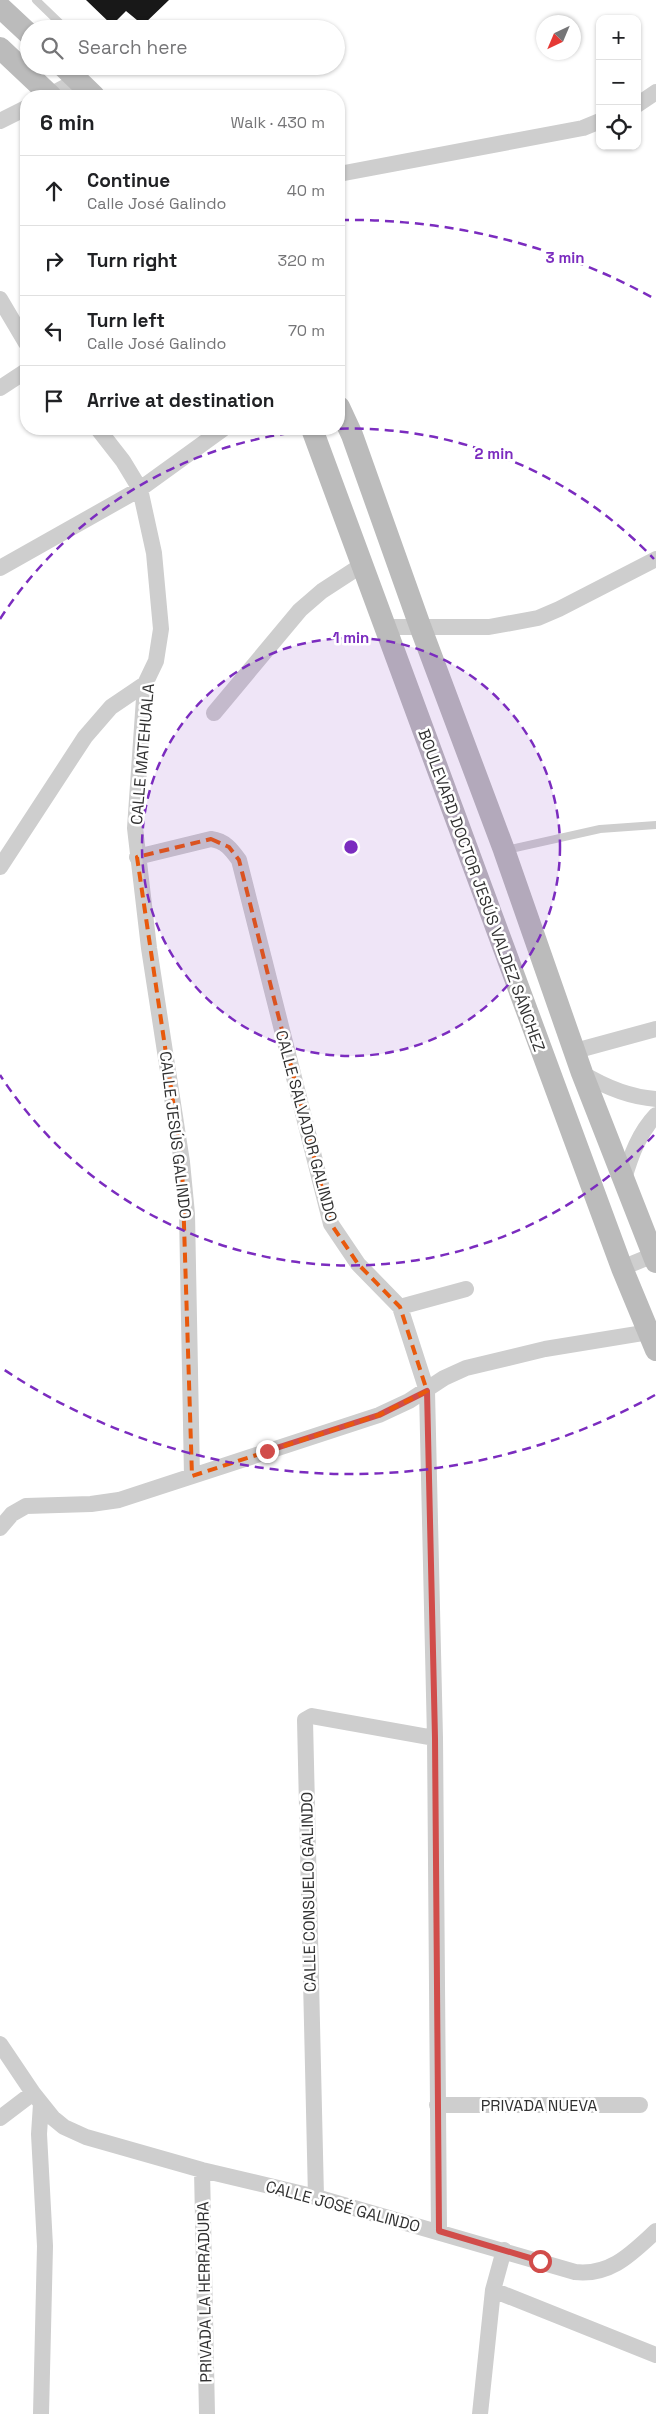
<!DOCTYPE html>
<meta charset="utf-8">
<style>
body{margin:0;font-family:"Space Grotesk",sans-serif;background:#f2f2f2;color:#202124}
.controls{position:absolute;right:15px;top:15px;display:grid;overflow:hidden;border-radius:10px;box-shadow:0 1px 4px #0004}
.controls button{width:45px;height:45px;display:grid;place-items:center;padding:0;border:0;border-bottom:1px solid #e0e0e0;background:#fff;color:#202124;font:25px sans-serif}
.compass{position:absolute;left:536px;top:15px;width:45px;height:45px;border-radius:50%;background:#fff;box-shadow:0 1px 4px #0004;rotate:224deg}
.stop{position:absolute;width:15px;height:15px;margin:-11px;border:4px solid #d14c4a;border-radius:50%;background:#fff}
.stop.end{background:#d14c4a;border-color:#fff;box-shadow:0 1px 5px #0008}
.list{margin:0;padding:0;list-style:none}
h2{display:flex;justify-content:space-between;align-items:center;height:65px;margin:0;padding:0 20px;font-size:21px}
h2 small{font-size:16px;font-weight:400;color:#757577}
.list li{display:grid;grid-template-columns:32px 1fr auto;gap:15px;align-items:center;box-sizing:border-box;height:70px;padding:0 20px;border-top:1px solid #e0e0e0}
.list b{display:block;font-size:19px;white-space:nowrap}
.list p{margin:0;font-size:16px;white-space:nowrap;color:#757577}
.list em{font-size:16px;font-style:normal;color:#757577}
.icon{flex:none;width:28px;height:28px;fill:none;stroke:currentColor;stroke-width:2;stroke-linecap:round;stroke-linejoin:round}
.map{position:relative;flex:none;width:656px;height:2414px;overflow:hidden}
.search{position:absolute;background:#fff;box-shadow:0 1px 4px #0004;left:20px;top:20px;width:325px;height:55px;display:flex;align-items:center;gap:12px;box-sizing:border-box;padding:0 18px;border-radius:28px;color:#757577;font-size:19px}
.panel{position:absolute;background:#fff;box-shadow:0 1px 4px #0004;left:20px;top:90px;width:325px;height:345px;border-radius:20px}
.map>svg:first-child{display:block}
.building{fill:#181818}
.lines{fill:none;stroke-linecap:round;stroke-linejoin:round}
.service{stroke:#cecece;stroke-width:8}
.minor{stroke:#cecece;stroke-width:16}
.secondary{stroke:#bbb;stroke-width:22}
.route{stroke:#d14c4a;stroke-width:6}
.marked{fill:none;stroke:#e8590c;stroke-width:4;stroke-dasharray:10 6;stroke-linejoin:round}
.ring{fill:none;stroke:#7b2cbf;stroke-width:2.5;stroke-dasharray:9 6}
.labels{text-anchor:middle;stroke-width:5;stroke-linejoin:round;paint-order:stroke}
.street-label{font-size:16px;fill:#313131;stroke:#fff}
.centre{fill:#7b2cbf;stroke:#fff;stroke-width:2.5}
.ring-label{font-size:15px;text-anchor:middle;font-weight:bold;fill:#7b2cbf;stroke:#fff;stroke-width:5;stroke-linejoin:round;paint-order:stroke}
</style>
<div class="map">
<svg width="656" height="2414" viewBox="0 0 656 2414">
<rect width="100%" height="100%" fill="#fff"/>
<path class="building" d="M86 0H169L143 25 126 11 112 25Z"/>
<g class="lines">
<path class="service" d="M36 0 66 29
M506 850 600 829 656 825"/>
<path class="minor" d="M48 96 78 80
M637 105 656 92
M0 121 26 108
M339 174 583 128 600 121
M0 299 26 343
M0 388 26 371
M98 429 123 461 140 489 154 553 161 629 156 661 145 684 135 828 149 948 182 1162 187 1214 192 1476
M0 568 140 489 223 429
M384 627H489L538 618 559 609 656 559
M214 713 300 610 322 591 362 565
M137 857 211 839C225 841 231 849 239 860L331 1224 358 1264 400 1307 427 1391 435 1738 439 2231
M0 867 85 737 111 707 145 684
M575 1051 656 1029
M582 1073C605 1087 629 1097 656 1099
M624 1179C631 1155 639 1133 656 1115
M622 1268 656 1254
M400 1307 466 1289
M0 1528 12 1514 26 1506 91 1504 119 1500 379 1415 409 1401 444 1378 466 1368 545 1349 656 1331
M0 2044 33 2093 53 2118 64 2127 86 2137 202 2170 316 2197 575 2272C611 2276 632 2253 656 2231
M41 2104 39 2134 45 2246 41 2414
M437 2105H640
M0 2118 33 2093
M202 2170 207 2414
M316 2197 305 1720 312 1716 435 1738
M493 2290 656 2355
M480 2414 493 2290 504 2250"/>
<path class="secondary" d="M0 7 29 34
M0 48 51 96
M63 66 94 96
M339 407 352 435 420 626 504 850 582 1073 656 1262
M312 429 622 1268 656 1350"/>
</g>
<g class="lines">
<path class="route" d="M267 1451 379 1415 427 1391 435 1738 439 2231 540 2261"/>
</g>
<path class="marked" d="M211 839 229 847 239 860 331 1224 358 1264 400 1307 427 1391 379 1415 192 1476 182 1162 137 857Z"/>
<circle cx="351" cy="847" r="209" fill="#7b2cbf" fill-opacity=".12"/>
<g class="ring">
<circle cx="351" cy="847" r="209"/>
<path d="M654 1135A418 418 0 0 1 0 1075M0 619A418 418 0 0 1 654 559"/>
<path d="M655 1395A627 627 0 0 1 0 1367M340 220A627 627 0 0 1 655 299"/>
</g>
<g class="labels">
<g class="street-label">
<text transform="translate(142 754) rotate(-85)" y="6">CALLE MATEHUALA</text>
<text transform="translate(482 890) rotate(70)" y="6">BOULEVARD DOCTOR JESÚS VALDEZ SÁNCHEZ</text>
<text transform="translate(307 1126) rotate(75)" y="6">CALLE SALVADOR GALINDO</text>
<text transform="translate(176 1135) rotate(83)" y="6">CALLE JESÚS GALINDO</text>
<text transform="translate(308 1892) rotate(-91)" y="6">CALLE CONSUELO GALINDO</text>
<text x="539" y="2111">PRIVADA NUEVA</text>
<text transform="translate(343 2206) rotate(15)" y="6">CALLE JOSÉ GALINDO</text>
<text transform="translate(204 2292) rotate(-91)" y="6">PRIVADA LA HERRADURA</text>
</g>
</g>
<circle cx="351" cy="847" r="8" class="centre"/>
<g class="ring-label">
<text x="565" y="263">3 min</text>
<text x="494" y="459">2 min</text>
<text x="351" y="643">1 min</text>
</g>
</svg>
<div class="controls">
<button>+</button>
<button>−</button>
<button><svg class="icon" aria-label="locate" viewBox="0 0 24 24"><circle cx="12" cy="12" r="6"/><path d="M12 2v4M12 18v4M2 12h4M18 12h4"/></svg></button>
</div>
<svg class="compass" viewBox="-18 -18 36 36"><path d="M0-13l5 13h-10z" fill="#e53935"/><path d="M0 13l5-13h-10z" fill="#757577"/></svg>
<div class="stop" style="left:540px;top:2261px"></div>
<div class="stop end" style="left:267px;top:1451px"></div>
<div class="search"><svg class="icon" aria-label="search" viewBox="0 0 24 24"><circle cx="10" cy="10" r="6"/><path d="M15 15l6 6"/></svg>Search here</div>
<section class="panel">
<h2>6 min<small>Walk · 430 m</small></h2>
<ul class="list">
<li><svg class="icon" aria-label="ahead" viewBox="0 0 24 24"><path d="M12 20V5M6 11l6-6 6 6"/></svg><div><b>Continue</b><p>Calle José Galindo</p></div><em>40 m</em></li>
<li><svg class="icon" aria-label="right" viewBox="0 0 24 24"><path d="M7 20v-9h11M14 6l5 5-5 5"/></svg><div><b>Turn right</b></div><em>320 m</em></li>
<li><svg class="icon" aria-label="left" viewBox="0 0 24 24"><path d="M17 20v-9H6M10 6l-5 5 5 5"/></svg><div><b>Turn left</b><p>Calle José Galindo</p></div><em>70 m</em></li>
<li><svg class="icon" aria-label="arrive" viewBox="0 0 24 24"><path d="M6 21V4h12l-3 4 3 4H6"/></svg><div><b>Arrive at destination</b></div></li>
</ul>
</section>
</div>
